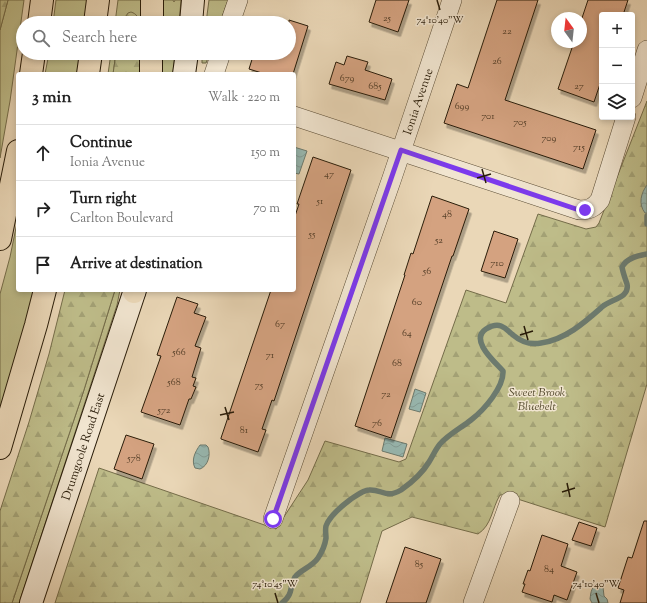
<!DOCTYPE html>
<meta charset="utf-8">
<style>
body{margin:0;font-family:"Sorts Mill Goudy",serif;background:#f6f6f6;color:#222}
.controls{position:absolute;right:12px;top:12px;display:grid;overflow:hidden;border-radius:4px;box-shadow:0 2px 6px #0003}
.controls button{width:36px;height:36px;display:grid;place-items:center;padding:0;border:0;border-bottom:1px solid #e0e0e0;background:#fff;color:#222;font:20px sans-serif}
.compass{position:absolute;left:551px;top:12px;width:36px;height:36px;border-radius:50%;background:#fff;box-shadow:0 2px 6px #0003;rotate:345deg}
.stop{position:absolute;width:12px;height:12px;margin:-9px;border:3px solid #7c3aed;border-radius:50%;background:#fff}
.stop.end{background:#7c3aed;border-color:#fff;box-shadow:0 1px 4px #0008}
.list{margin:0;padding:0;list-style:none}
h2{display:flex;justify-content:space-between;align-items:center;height:52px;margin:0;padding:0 16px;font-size:17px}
h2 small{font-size:13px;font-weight:400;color:#767676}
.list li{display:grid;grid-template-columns:26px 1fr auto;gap:12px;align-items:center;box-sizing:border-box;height:56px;padding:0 16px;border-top:1px solid #e0e0e0}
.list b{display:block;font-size:15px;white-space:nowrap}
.list p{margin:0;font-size:13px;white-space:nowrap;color:#767676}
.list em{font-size:13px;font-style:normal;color:#767676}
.icon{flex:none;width:22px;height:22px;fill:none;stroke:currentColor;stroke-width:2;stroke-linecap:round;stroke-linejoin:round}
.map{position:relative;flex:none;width:647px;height:603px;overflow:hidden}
.search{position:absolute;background:#fff;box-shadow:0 2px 6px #0003;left:16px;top:16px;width:280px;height:44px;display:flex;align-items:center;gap:10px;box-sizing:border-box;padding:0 14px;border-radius:22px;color:#767676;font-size:15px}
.panel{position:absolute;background:#fff;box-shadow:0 2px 6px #0003;left:16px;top:72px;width:280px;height:220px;border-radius:4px}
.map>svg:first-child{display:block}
.grass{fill:#bebc89;stroke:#746c49}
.forest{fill:url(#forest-firs);stroke:#746c49}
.water{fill:url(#water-waves);stroke:#6c7a6e}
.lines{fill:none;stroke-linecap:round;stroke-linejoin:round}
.stream{stroke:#6c7a6e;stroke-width:5.5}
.building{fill:#d4a280;stroke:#291c09;filter:url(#shadow)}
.street-casing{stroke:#594b34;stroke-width:20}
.secondary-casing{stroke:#291c09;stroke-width:24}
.highway-casing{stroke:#291c09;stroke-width:24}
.street{stroke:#f1e5d0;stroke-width:19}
.secondary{stroke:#f1e5d0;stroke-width:22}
.highway{stroke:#ead7b7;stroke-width:22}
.route{stroke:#7c3aed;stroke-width:5}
.ticks{fill:none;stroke:#291c09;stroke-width:1.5}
.labels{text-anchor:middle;stroke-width:3;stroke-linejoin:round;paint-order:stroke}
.number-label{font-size:10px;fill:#543e27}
.street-label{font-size:12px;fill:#291c09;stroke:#f1e5d0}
.park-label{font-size:12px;font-style:italic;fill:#564c2f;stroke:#f1e5d0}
.ticks-label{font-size:10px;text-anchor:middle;fill:#291c09;stroke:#f1e5d0;stroke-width:3;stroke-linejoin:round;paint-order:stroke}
</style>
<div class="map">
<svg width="647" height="603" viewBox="0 0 647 603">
<defs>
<pattern id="forest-firs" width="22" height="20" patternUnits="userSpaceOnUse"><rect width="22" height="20" fill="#bebc89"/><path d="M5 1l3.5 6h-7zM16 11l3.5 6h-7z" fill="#a3a175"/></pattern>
<pattern id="water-waves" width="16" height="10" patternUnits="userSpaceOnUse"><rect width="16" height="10" fill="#98b9b2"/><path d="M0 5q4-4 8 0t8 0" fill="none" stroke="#839e98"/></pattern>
<filter id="shadow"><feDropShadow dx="2.5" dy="4.5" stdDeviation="0" flood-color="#0004"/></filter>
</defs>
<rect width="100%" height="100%" fill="#ead7b7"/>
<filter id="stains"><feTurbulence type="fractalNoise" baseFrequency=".005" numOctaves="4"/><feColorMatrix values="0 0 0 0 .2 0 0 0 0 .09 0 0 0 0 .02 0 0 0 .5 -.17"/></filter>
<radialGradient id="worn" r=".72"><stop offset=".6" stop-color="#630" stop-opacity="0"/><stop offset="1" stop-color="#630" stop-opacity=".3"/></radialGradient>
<path class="grass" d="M8 0H24L10 101 0 158V30Z
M56 0H89L87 23H53Z
M118 0H147V23H139L138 18 122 21 121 23H115Z
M160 0H173L174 2 175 0H181L179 23H160Z
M209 0H228L220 23H206Z
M49 53H82L79 74H45Z
M111 53H116L113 74H108Z
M160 53H175L173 74H160Z
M202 53H210L206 63H202Z
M18 218V290H36L0 422V294L10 257Z
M115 290H120L117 305 19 603H12L83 393Z"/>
<path class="forest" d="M0 0H8L0 30Z
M131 12C137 14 138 17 139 23H121L128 13Z
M116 53H140V74H113Z
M647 101V384L605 527 505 495H500C492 508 492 525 478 534L412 517 382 531 360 603H55L99 468 276 529 308 480 325 441 399 462 406 459 466 290 506 303 538 214 586 229 596 227 599 223Z
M65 290H115L83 393 12 603H0V511L29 422 49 354Z"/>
<path class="water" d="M294 147 307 151 299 174 294 173Z
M647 185V213H645C638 204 641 193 647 185Z
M415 389 426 393 420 412 409 409Z
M385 438 407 444 403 457 382 451Z
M200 445H206L208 447C211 455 208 466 200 469L195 468C191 460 195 452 200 445Z
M599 585 603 587 604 596 607 599 608 603H592L590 599C591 592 591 586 599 585Z"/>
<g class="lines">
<path class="stream" d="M647 216V224
M282 603C294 594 289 587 295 577 300 570 312 567 318 558 322 552 325 545 326 538 326 534 325 530 326 526 329 517 343 505 351 499 356 496 363 490 369 490 382 489 386 499 401 490 411 483 423 472 429 462 433 456 435 450 440 444 449 434 461 428 471 420 484 410 504 387 503 371 495 362 469 340 486 329 491 326 496 324 501 326 506 328 508 331 513 335 520 341 530 345 541 343 565 340 585 322 602 307 611 299 630 298 627 284 625 278 623 273 622 267 627 258 637 256 647 254"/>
</g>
<path class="building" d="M376 0H409L398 32 369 22Z
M497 0H538L505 100 596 130 583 169 444 123 457 84 468 88Z
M588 0H628L623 15H602V78L594 102 558 89 574 42H581V21Z
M289 20 308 26 293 74H265L249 69 254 53H289Z
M347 56 368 62 365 70 392 79 385 100 329 84 336 62 344 65Z
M313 157 351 170 274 401 272 400 262 429 266 430 258 452 221 439V438L271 290H294V219L299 204H297Z
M432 196 469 209 453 256H452L391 438 355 426 405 275H404L411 253 413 254Z
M494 231 518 239 505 278 481 271Z
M177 297 198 304 194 313 206 317 195 346 201 348 192 377 196 378 193 386 196 387 191 399H189L180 425 141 412 161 356 157 355Z
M126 435 154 444 142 479 114 469Z
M644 521H647V603H620L624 590 618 588 628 557 632 558Z
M579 522 597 528 591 546 572 540Z
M542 535 568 544 561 566 577 572 567 600 554 595 552 602 522 592 525 584H523L528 570 530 571Z
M405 547 441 559 426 603H386Z"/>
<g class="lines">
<defs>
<g id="street">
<path d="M230 23 238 0"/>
<path d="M214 74 221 53"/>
<path d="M632 98 647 50"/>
<path d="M294 116 579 210C589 210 594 208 600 200L626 117"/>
<path id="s1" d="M273 519 392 178 452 0"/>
<path d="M473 603 510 501"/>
</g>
<g id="secondary">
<path d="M191 23 193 0"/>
<path d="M184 74 187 53"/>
<path id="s2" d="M31 603 135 290"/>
</g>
<path id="highway" d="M39 23 42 0
M95 23 98 0
M152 23V0
M31 74 34 53
M88 74 91 53
M151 74V53
M0 239 18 151
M134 292V290
M0 448 36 325 45 290"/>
</defs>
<use href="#street" class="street-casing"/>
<use href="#secondary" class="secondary-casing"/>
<use href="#highway" class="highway-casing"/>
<use href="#street" class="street"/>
<use href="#secondary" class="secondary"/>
<use href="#highway" class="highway"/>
</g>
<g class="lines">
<path class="route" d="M273 519 401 150 579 210H585"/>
</g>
<path class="ticks" d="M437 0 440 10M482 169 486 183M477 178 491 174M524 326 528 340M520 335 533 331M225 407 229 420M220 415 234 412M567 483 570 497M562 492 575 488M275 593 278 603M596 593 599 603"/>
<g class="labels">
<g class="number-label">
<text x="387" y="21">25</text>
<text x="507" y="34">22</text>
<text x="497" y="64">26</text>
<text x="347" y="81">679</text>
<text x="375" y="89">685</text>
<text x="579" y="89">27</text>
<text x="462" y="109">699</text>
<text x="488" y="119">701</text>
<text x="520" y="125">705</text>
<text x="549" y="141">709</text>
<text x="579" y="150">715</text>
<text x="329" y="177">47</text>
<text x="320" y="204">51</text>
<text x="447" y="217">48</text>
<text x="312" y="237">55</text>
<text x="439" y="243">52</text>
<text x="497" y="266">710</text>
<text x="427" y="274">56</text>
<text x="417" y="305">60</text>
<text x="280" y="327">67</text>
<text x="407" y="336">64</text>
<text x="179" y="355">566</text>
<text x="270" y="358">71</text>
<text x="397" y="366">68</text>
<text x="174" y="385">568</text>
<text x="259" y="388">75</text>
<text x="386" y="397">72</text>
<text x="164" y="413">572</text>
<text x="377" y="426">76</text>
<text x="244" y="433">81</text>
<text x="134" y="461">578</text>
<text x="419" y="567">85</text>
<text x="549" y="572">84</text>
</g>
<g class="street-label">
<text dy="4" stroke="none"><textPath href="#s1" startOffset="442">Ionia Avenue</textPath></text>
<text dy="4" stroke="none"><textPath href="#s2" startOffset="165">Drumgoole Road East</textPath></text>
</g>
<g class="park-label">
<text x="537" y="396">Sweet Brook<tspan x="537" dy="14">Bluebelt</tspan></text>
</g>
</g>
<g class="ticks-label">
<text x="440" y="23">74°10'40"W</text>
<text x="275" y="587">74°10'45"W</text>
<text x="596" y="587">74°10'40"W</text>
</g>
<rect width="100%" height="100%" filter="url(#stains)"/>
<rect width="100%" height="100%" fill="url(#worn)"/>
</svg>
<div class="controls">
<button>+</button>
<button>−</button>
<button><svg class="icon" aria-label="layers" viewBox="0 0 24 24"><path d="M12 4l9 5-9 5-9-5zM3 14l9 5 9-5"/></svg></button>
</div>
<svg class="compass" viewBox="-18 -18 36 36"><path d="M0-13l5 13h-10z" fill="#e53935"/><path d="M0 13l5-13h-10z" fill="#767676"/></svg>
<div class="stop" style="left:273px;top:519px"></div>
<div class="stop end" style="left:585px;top:210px"></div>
<div class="search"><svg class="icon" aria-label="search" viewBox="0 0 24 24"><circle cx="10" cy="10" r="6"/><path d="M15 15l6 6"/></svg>Search here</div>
<section class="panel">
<h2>3 min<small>Walk · 220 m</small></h2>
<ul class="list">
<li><svg class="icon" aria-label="ahead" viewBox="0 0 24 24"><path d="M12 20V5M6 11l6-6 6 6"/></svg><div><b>Continue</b><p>Ionia Avenue</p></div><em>150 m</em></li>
<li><svg class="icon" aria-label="right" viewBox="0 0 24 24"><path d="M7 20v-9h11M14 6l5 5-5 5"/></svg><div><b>Turn right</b><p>Carlton Boulevard</p></div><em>70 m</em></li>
<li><svg class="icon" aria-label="arrive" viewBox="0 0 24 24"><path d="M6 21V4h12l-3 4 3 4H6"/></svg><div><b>Arrive at destination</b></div></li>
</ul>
</section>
</div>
